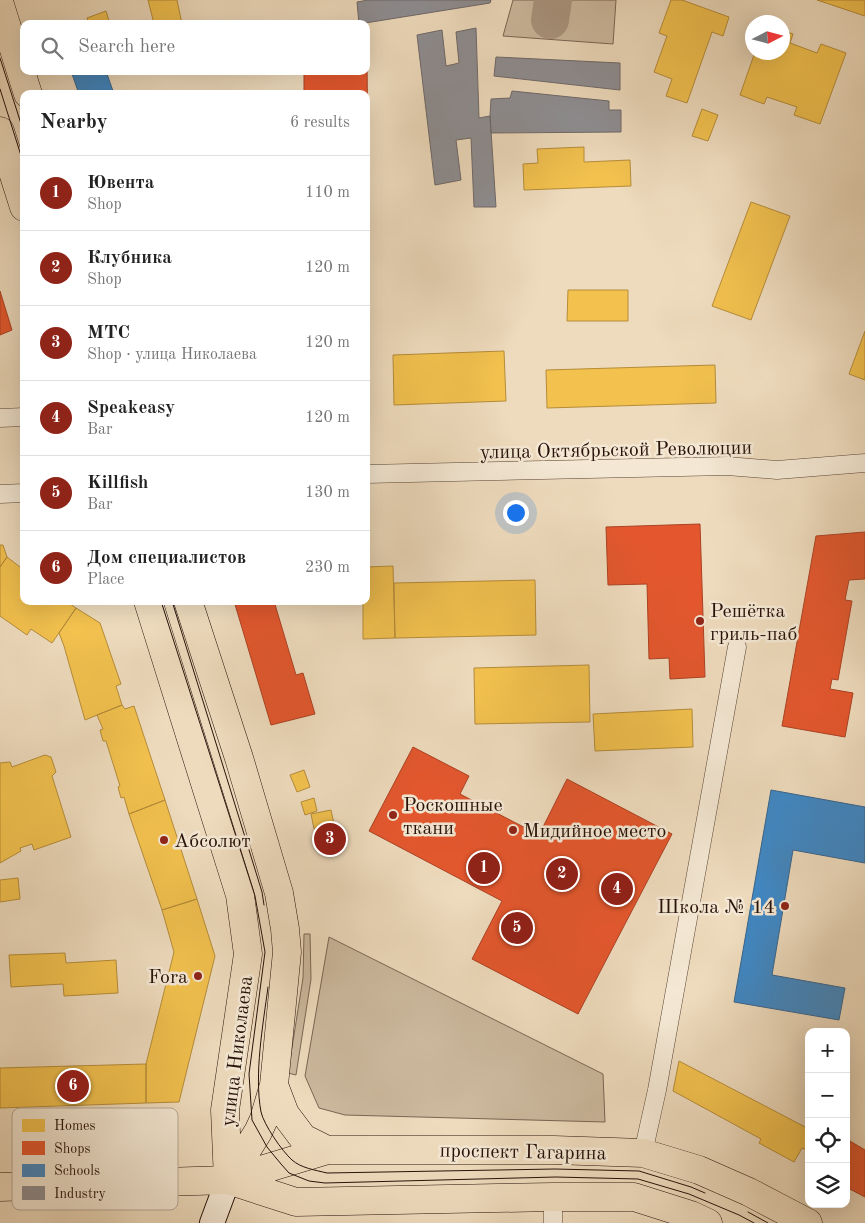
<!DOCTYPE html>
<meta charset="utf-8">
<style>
body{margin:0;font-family:"Old Standard TT",serif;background:#f6f6f6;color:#222}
.controls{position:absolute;right:15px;bottom:15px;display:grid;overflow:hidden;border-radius:10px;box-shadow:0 5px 20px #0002}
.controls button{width:45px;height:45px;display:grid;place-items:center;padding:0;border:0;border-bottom:1px solid #e0e0e0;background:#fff;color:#222;font:25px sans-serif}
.compass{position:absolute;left:745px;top:15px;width:45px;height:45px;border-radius:50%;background:#fff;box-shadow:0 5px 20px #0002;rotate:84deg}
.you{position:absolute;left:515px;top:512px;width:18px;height:18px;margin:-12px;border:4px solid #fff;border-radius:50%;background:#1a73e8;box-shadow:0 0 0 8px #1a73e833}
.badge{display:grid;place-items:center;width:32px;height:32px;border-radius:50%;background:#8f2418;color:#fff;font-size:16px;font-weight:700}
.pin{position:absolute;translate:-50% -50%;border:2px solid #fff;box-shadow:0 1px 5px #0006}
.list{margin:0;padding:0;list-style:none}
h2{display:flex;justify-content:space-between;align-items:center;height:65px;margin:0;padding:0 20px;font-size:21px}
h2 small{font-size:16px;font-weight:400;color:#767676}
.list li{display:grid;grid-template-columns:32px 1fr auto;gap:15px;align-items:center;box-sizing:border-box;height:75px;padding:0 20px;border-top:1px solid #e0e0e0}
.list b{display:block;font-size:19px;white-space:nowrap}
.list p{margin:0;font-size:16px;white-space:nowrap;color:#767676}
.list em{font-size:16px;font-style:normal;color:#767676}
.icon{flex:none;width:28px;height:28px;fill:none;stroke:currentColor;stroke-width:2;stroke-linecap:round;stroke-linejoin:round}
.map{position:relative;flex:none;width:865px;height:1223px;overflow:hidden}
.search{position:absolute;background:#fff;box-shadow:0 5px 20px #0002;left:20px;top:20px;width:350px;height:55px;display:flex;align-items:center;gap:12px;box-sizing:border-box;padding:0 18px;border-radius:10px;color:#767676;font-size:19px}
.panel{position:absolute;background:#fff;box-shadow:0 5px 20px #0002;left:20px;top:90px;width:350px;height:515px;border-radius:10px}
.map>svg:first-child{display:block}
.green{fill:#ccb99e;stroke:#7a6554}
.homes{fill:#f2c14e;stroke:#b58c39}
.shops{fill:#e4572e;stroke:#ab4223}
.schools{fill:#3f88c5;stroke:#38648d}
.industry{fill:#8d8d92;stroke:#6e6869}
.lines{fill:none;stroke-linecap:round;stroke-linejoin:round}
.river{stroke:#aa9680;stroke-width:38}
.street-casing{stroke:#594436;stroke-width:19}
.secondary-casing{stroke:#271109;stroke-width:26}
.primary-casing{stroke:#271109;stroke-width:29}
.street{stroke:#f4e8d4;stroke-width:18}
.secondary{stroke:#f4e8d4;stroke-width:24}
.primary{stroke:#eedbbd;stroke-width:28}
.tram{stroke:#271109;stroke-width:1}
.poi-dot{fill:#8f2418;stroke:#f4e8d4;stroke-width:2}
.labels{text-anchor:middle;stroke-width:5;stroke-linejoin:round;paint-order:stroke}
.street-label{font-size:20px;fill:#271109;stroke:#f4e8d4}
.poi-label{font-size:20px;fill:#271109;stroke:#f4e8d4;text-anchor:start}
.key{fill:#f4e8d4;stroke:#b6a897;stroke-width:1}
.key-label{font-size:14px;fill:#271109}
</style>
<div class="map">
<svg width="865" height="1223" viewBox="0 0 865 1223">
<rect width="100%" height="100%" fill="#eedbbd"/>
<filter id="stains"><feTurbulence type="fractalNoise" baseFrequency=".004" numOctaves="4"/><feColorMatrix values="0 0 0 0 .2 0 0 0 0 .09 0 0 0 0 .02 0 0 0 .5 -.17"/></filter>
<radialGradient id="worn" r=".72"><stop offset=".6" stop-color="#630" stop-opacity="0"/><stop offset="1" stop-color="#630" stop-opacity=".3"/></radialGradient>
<path class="green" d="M513 0H616L613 44 503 36Z
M304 934H310L311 979 296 1075 288 1073 303 978Z
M329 937 603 1074 605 1122 345 1115 319 1108 305 1076Z"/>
<path class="homes" d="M148 0H177L182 24H154Z
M671 0H682L729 17 723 36 712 32 687 103 666 96 672 79 654 72 667 36 659 33Z
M817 0H865V16Z
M106 11 110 24H89L87 18Z
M782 30 793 34 790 43 817 53 821 44 846 53 820 124 794 115 797 107 767 97 764 104 740 95 755 52H782Z
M702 109 718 115 708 141 692 136Z
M584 147V162L630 160 631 186 524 190 523 164 538 163 537 149Z
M751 202 790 216 751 320 712 306Z
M568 290H628V321H567Z
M865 331V380L849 374Z
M504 351 506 401 394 405 393 355Z
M715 365 716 403 547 408 546 370Z
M0 545H3L7 557 0 567Z
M7 557 24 570V601H66L76 608 52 643 31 629 27 635 0 616V567Z
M393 566 395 638 363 639V601H366V567Z
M535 580 536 635 395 638 394 583Z
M76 608 100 623 121 684 116 686 122 705 85 720 64 646 59 633Z
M589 665 590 722 475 724 474 668Z
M122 705 125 709 134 706 165 800 129 814 124 797 121 798 118 787 120 786 106 741H103L100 730 103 729 97 715Z
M692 709 693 747 595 751 593 714Z
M45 755 51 757 56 772 52 776 71 837 34 850 32 844 20 848 21 851 0 863V763L10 762 12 767Z
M304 770 310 787 297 792 290 775Z
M314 798 317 811 305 815 301 802Z
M165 800 197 899 162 910 129 814Z
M331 810 334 824 314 829 311 814Z
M18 878 20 899 0 902V880Z
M197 899 215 956 179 1102 146 1103V1064L174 952 162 910Z
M65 953 66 963 116 960 118 993 64 996 63 984 11 987 9 955Z
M679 1061 809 1129 808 1151 802 1148 794 1162 759 1143 761 1139 673 1091Z
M146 1064V1103L0 1108V1068Z"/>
<path class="shops" d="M366 56H367L368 184H366V94H304V71H366Z
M0 291 12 330 0 335Z
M700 524 705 677 670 679 669 658 649 659 647 584 608 585 606 527Z
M865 532V579L849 580 845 600 852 601 838 680 832 679 830 689 853 693 845 737 782 726 816 536Z
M234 601H274L296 675 303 673 315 714 271 725Z
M413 747 469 776 460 794 539 835 567 779 672 834 578 1014 472 959 502 901 369 831Z
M333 828 339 845 326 850 320 832Z
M850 1141 865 1150V1197L846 1187V1148Z"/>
<path class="schools" d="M71 71H106L114 94H79Z
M771 790 865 807V863L793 850 772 975 845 988 839 1020 734 1002Z"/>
<path class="industry" d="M368 0H491L490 3 359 24 357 2Z
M476 28 479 118 490 116 496 207H474L471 138 456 140 461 180 435 185 417 35 442 30 446 66 459 63 456 32Z
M496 57 620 63V90L494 76Z
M512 91 609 101V110H621V132L491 133 490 116 491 99 510 98Z"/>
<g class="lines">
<path class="river" d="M550 20 553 0"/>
<defs>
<path id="street" d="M0 418 24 417
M366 474 727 466 777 470 865 463
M0 494 24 493
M643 1153 657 1090 737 647
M553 1197V1223"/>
<path id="secondary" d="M212 1223 228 1180"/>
<path id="primary" d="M0 5 28 94
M0 131 24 207
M148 601 240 895 248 954 225 1110 228 1180
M188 601 239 758 279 893 285 929 287 952 274 1085 264 1119 258 1132 228 1180
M274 1085 285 1114 303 1138 327 1150
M228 1180 296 1202 553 1197H634L691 1215 708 1223
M0 1187 228 1180 327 1150H554L643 1153 699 1170 749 1192 808 1223"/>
</defs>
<use href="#street" class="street-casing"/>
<use href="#secondary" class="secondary-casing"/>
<use href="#primary" class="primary-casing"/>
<use href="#street" class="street"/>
<use href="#secondary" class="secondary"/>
<use href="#primary" class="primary"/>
<path class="tram" d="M0 58 24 133
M0 89 24 165
M161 601 255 896 265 952 249 1074 252 1120 267 1147 281 1164 289 1173 309 1181 325 1183 556 1177 638 1179 689 1194 739 1215 754 1223
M172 601 262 892 264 905
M268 987C263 1025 254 1074 261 1112 264 1125 282 1151 292 1160 301 1168 315 1170 327 1173L555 1169 639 1171 691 1187 705 1193
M748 1212 768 1223"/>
</g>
<g class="poi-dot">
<circle cx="700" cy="621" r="5"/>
<circle cx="393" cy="815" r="5"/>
<circle cx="513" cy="830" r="5"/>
<circle cx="164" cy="840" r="5"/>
<circle cx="785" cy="906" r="5"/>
<circle cx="198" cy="976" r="5"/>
</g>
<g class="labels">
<g class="street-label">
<text transform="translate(616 449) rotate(-1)" y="7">улица Октябрьской Революции</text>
<text transform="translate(236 1051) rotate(-83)" y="7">улица Николаева</text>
<text transform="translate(523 1151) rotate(1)" y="7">проспект Гагарина</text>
</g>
<g class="poi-label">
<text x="710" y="617">Решётка<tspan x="710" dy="23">гриль-паб</tspan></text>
<text x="403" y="811">Роскошные<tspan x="403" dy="23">ткани</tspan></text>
<text x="523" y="837">Мидийное место</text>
<text x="174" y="847">Абсолют</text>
<text x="775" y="913" text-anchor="end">Школа № 14</text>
<text x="188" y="983" text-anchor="end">Fora</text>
</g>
</g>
<rect x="12" y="1108" width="166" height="102" rx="8" class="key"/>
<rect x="22" y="1119" width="23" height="13" fill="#f2c14e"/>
<rect x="22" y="1141" width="23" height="14" fill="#e4572e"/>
<rect x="22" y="1164" width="23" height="13" fill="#3f88c5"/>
<rect x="22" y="1186" width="23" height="14" fill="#8d8d92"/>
<g class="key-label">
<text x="54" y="1130">Homes</text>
<text x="54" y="1153">Shops</text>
<text x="54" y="1175">Schools</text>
<text x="54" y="1198">Industry</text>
</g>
<rect width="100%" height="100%" filter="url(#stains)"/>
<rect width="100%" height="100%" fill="url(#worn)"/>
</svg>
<div class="controls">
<button>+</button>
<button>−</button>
<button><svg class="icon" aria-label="locate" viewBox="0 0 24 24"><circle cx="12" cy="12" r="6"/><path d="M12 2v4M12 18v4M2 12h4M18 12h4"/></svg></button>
<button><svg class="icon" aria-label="layers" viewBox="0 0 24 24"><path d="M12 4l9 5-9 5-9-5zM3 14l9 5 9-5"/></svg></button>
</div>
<svg class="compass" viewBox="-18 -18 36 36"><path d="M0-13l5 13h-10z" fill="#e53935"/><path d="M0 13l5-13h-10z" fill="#767676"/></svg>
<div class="you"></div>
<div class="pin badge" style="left:484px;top:868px">1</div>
<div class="pin badge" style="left:562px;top:874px">2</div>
<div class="pin badge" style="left:330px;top:839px">3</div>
<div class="pin badge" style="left:617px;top:889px">4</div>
<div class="pin badge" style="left:517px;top:928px">5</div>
<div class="pin badge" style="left:73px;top:1086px">6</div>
<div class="search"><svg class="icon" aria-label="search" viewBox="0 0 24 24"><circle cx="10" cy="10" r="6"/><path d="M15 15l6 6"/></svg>Search here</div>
<section class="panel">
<h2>Nearby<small>6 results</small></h2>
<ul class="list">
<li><span class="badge">1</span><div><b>Ювента</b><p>Shop</p></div><em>110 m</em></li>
<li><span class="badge">2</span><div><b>Клубника</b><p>Shop</p></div><em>120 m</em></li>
<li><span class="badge">3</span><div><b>МТС</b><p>Shop · улица Николаева</p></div><em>120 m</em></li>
<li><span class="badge">4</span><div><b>Speakeasy</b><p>Bar</p></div><em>120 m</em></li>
<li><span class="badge">5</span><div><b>Killfish</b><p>Bar</p></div><em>130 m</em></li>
<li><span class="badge">6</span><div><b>Дом специалистов</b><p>Place</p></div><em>230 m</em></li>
</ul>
</section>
</div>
